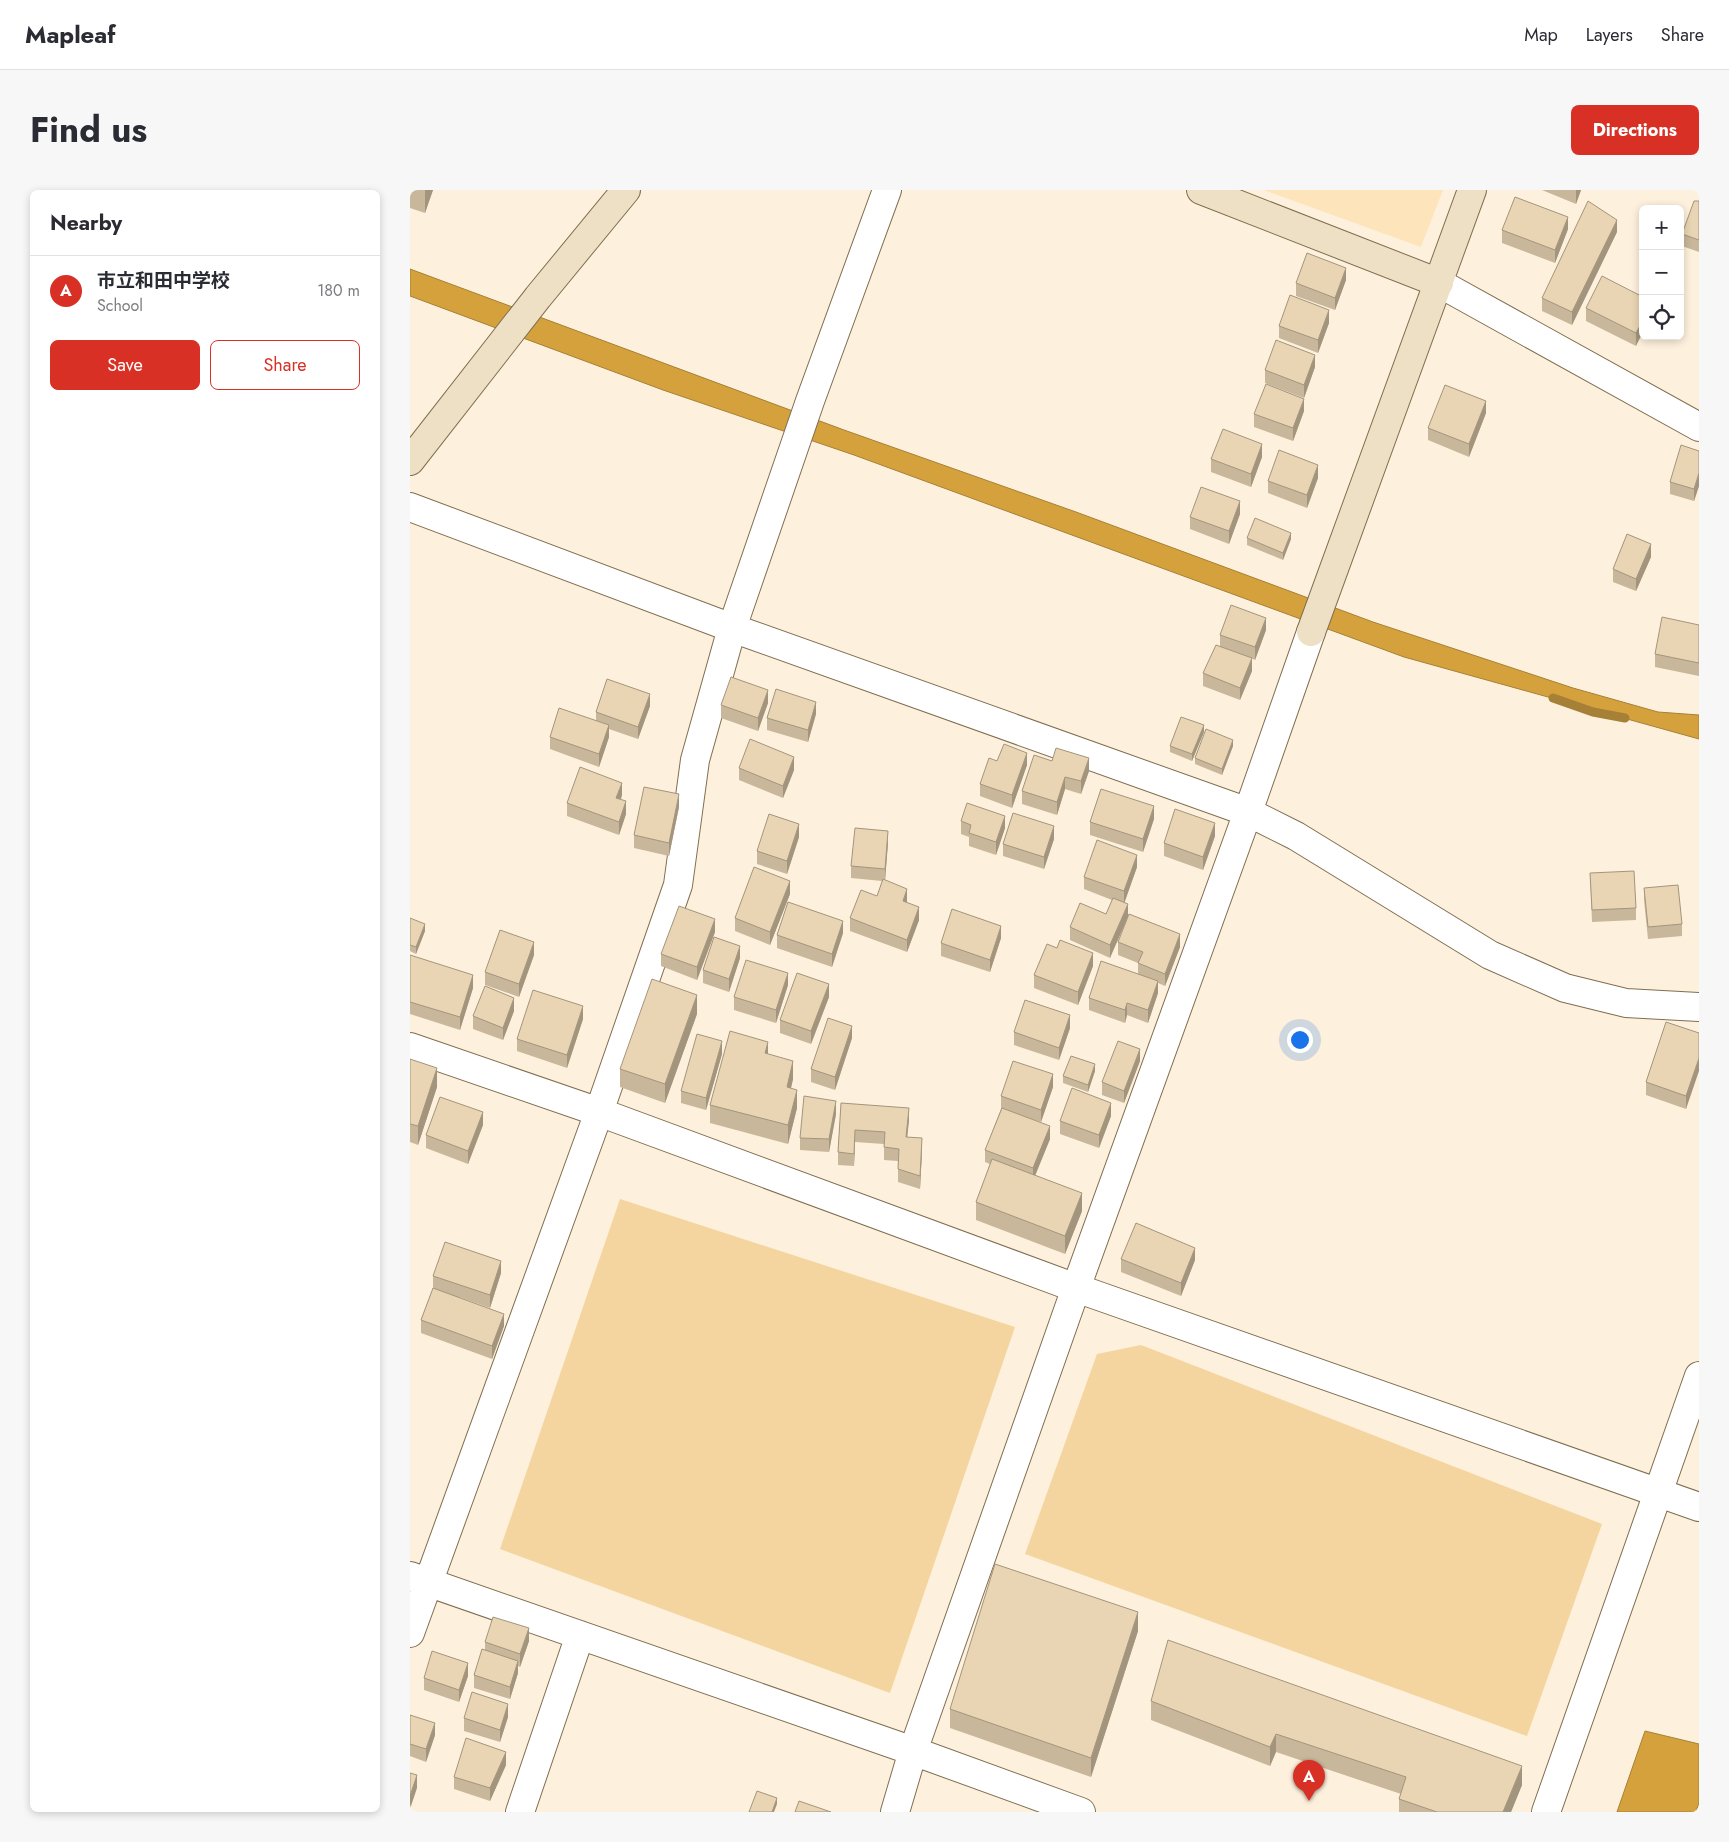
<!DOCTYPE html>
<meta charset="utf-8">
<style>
body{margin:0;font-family:Jost,"Noto Sans JP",sans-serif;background:#f7f7f7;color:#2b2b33}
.controls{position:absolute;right:15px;top:15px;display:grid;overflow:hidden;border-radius:8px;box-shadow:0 2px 8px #0003}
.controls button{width:45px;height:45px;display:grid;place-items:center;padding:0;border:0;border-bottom:1px solid #e1e1e2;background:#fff;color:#2b2b33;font:25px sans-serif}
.you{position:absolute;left:889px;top:849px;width:18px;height:18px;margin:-12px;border:4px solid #fff;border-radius:50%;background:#1a73e8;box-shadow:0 0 0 8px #1a73e833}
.badge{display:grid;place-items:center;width:32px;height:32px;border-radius:50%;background:#d93025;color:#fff;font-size:16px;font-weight:700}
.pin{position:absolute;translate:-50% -41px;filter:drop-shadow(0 1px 2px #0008)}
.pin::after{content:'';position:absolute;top:26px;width:18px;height:15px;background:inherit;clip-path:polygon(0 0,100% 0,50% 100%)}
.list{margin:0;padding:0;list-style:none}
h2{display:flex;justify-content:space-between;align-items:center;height:65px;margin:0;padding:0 20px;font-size:21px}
h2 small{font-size:16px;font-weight:400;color:#7c7c81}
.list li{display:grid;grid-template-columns:32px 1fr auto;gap:15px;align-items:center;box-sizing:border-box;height:70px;padding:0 20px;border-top:1px solid #e1e1e2}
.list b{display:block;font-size:19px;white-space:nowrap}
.list p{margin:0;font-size:16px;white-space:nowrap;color:#7c7c81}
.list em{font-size:16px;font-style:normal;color:#7c7c81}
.actions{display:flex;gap:10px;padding:15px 20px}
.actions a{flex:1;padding:11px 0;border:1px solid #d93025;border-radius:8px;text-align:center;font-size:18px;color:#d93025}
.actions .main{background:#d93025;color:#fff}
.icon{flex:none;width:28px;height:28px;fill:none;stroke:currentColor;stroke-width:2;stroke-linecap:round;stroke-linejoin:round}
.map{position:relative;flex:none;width:1289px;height:1622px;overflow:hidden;border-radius:8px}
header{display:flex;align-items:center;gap:30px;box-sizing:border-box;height:70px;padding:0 25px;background:#fff;border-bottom:1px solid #e1e1e2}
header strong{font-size:24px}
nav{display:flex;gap:28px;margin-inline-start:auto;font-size:18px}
.intro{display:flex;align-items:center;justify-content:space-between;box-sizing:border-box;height:120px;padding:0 30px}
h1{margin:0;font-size:35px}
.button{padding:12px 22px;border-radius:8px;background:#d93025;color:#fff;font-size:18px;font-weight:700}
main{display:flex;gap:30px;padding:0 30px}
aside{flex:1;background:#fff;border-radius:8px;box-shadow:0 2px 8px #0003}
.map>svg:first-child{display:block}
.built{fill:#fde4bb}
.green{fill:#f5d59f}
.water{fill:#d5a13d;stroke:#a68036}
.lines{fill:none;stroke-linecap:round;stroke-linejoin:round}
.stream{stroke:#a68036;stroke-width:9}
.street-casing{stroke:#806e50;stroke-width:30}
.secondary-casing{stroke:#806e50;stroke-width:30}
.street{stroke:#fff;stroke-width:28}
.secondary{stroke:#eee0c4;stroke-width:28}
.wall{fill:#c8b79a}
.shaded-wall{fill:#a3957d}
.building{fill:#e9d5b3;stroke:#a3957d}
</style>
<header>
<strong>Mapleaf</strong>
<nav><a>Map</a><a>Layers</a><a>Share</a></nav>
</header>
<div class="intro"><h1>Find us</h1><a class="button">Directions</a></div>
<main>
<aside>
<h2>Nearby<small></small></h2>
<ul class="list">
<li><span class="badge">A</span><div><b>市立和田中学校</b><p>School</p></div><em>180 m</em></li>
</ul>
<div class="actions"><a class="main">Save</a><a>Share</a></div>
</aside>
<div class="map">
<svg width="1289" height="1622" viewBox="0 0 1289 1622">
<rect width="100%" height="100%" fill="#fdf0dc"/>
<path class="built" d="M854 0H1033L1011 57Z"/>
<path class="green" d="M210 1009 605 1137 480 1503 90 1359Z
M731 1155 1192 1334 1117 1546 615 1364 687 1164Z"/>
<path class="water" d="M0 79 434 240 666 322 963 432 1163 498 1248 522 1289 525V549L994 467 444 265 253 200 0 106Z
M1235 1541 1289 1554V1613L1286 1622H1207Z"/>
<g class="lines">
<path class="stream" d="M1143 508 1183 522 1215 528"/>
<defs>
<path id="street" d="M1029 93 1289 237
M0 317 322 438 838 622 886 646 1080 765 1155 798 1216 813 1289 817
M0 857 189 922 666 1098 1289 1317
M0 1386 503 1561 671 1622
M0 1443 189 922 268 695 285 570 322 438 400 211 477 0
M110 1622 170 1445
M485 1622 503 1561 666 1098 838 622 901 442
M1136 1622 1289 1186"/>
<path id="secondary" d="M791 0 1029 93
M0 271 128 107 216 0
M901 442 1062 0"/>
</defs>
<use href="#street" class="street-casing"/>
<use href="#secondary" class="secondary-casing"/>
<use href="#street" class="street"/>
<use href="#secondary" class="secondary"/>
</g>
<path class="wall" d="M0 0H23L15 23 0 18Z
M1132 0H1171L1166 14Z
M1289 11V62L1272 56V44Z
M1158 39 1145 73 1092 53V40Z
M1207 42 1162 135 1132 121V108Z
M936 90 925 120 886 106V93Z
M1233 107 1226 156 1176 131V118Z
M919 133 908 163 869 148V136Z
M905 177 894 208 855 193V180Z
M894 221 883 251 844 237V224Z
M1076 223 1059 267 1018 250V238Z
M1289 261V296L1284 311 1260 304V292Z
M852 267 841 297 801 282V269Z
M908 288 897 318 858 303V291Z
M830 324 819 354 780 339V327Z
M837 348 881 349 873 370 837 355Z
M1241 367 1226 401 1203 392V379Z
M1289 435V486L1245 477V464Z
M856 440 845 470 839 467 842 481 830 510 793 496V483L810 457V445Z
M358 513 348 541 311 528V515Z
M240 516 228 549 199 539V547L189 577 140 559V547L186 530V522Z
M406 524 398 552 357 540V528Z
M794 542 782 571 760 562V556Z
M823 556 812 585 785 574V568Z
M587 571 617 575 602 618 570 606V594Z
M642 571 679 581 671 604 655 599 647 625 612 614V601Z
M329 578 384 580 373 608 329 590Z
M212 605 211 610 216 624 209 645 157 626V613Z
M269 617 259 666 224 658V645Z
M744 629 733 662 680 645V632Z
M551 631 595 638 586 665 559 656V647L551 644Z
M805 646 793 680 754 666V653Z
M389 647 377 684 347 674V661Z
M644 649 634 679 593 666V654Z
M478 653 475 690 497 711V713L509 730 497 762 440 741V728L467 706 472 691 441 688V676Z
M727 677 714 713 700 768 660 750V737L696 724 702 710 674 699V687Z
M1180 683 1226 718V730L1182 732Z
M1234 698 1272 734V746L1238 749 1234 710Z
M380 704 360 755 325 741V728Z
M0 728 15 741 6 764 0 761Z
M305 742 287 790 251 776V764Z
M433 743 422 777 367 758V745Z
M591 748 580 782 531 766V753Z
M708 752 770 757 755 796 748 793V803L738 833 717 825 715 833 679 820V808L728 784V773L708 765Z
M0 765 63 798 50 840 0 824Z
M124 765 109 807 75 795V782Z
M330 768 319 802 293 793V780Z
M683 776 668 815 624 798V785Z
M378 795 366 833 324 820V807Z
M419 807 401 854 370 843V830Z
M104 821 93 850 63 839V826Z
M287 824 255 913 210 897V879Z
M173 829 157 878 107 861V849Z
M660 838 649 870 604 855V842Z
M1289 843 1276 919 1236 905V892Z
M442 848 425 900 401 892V879Z
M312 864 296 920 271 913V901Z
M358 864 383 889 381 898 387 918 378 954 300 933V915Z
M0 869 27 897 8 955 0 952Z
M730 871 714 913 692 905V892Z
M685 881 678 902 653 893V886Z
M643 897 631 932 618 928 640 949 625 985 672 1021 655 1064 566 1030V1012L580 974 575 972V960L591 919V906Z
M431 913 499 930 497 947 512 961 510 999 488 992V971L474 970V954L445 952 444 976 428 975V962Z
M426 924 419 962 390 960V948Z
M701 926 689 958 650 944V931Z
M73 935 58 974 16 958V945Z
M711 1069 785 1070 771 1106 711 1082Z
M91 1083 80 1118 49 1107 94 1136 82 1169 11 1143V1130L23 1098V1086Z
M728 1441 681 1587 540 1538V1519Z
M119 1451 110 1477 108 1476V1483L100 1509 64 1498V1485L75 1460V1452Z
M58 1486 49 1512 14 1500V1488Z
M741 1511 1112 1595 1101 1622H989V1609L991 1604 866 1562 860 1576 741 1530Z
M0 1525 25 1545 16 1572 0 1566Z
M98 1527 90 1552 54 1541V1528Z
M96 1575 80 1611 44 1599V1587Z"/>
<path class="shaded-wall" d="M15 0H23L15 23Z
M1166 0H1171L1166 14Z
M1158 27V39L1145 73V60Z
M1207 30V42L1162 135V122Z
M936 78V90L925 120V108Z
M919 120V133L908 163V150Z
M1233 130V142L1226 156V143Z
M905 165V177L894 208V195Z
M894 209V221L883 251V238Z
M1076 211V223L1059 267V254Z
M852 254V267L841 297V284Z
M908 275V288L897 318V305Z
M1289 283V296L1284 311V299Z
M830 311V324L819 354V341Z
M881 343V349L873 370V363Z
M1241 354V367L1226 401V389Z
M856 428V440L845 470V457Z
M842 468V481L830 510V498Z
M358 500V513L348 541V528Z
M240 504V516L228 549V537Z
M406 512V524L398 552V540Z
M199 535V547L189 577V564Z
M794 535V542L782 571V564Z
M823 550V556L812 585V579Z
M617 563V575L602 618V605Z
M384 567V580L373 608V596Z
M679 568V581L671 604V591Z
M655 587V599L647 625V612Z
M212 593V605L206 621V608Z
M269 604V617L259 666V653Z
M216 611V624L209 645V632Z
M744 616V629L733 662V649Z
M595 626V638L586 665V652Z
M805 633V646L793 680V667Z
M389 634V647L377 684V671Z
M644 636V649L634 679V667Z
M478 641V653L475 691V679Z
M727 665V677L714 714V701Z
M380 691V704L360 755V742Z
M497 699V711L493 724V711Z
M718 714V727L700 768V755Z
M509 717V730L497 762V750Z
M305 729V742L287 790V777Z
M433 731V743L422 777V764Z
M15 734V741L6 764V757Z
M591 736V748L580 782V770Z
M770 744V757L755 796V784Z
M124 752V765L109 807V794Z
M330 756V768L319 802V789Z
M683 763V776L668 815V802Z
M378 783V795L366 833V820Z
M63 785V798L50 840V827Z
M748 791V803L738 833V820Z
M419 794V807L401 854V841Z
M287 805V824L255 913V894Z
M104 808V821L93 850V838Z
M717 813V825L715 833V820Z
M173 816V829L157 878V865Z
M660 825V838L649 870V858Z
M442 836V848L425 900V887Z
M312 851V864L296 920V908Z
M358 852V870L355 863Z
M730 859V871L714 913V901Z
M1289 868V881L1276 919V906Z
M383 871V889L377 915V897Z
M685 874V881L678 902V895Z
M27 878V897L8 955V936Z
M643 884V897L631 932V920Z
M387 900V918L378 954V935Z
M426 911V924L419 962V949Z
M701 913V926L689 958V945Z
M499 918V930L496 959V947Z
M73 922V935L58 974V961Z
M640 936V949L623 991V978Z
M445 940V952L444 976V964Z
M512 948V961L510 999V986Z
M672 1003V1021L655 1064V1046Z
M785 1058V1070L771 1106V1093Z
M91 1071V1083L80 1118V1105Z
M94 1124V1136L82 1169V1156Z
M728 1422V1441L681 1587V1568Z
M119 1438V1451L110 1477V1464Z
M108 1471V1483L100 1509V1497Z
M58 1473V1486L49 1512V1500Z
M98 1514V1527L90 1552V1540Z
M25 1533V1545L16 1572V1559Z
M866 1544V1562L860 1576V1557Z
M96 1562V1575L80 1611V1598Z
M1112 1576V1595L1101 1622H1093Z
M7 1585V1598L0 1619V1606Z
M367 1608V1614L364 1622H362Z"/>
<path class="building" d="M1105 7 1158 27 1145 60 1092 40Z
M1178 11 1207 30 1162 122 1132 108Z
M1284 11H1289V50L1272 44Z
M897 63 936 78 925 108 886 93Z
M1192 86 1233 107V130L1226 143 1176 118Z
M880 105 919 120 908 150 869 136Z
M866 150 905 165 894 195 855 180Z
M856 194 894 209 883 238 844 224Z
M1035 195 1076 211 1059 254 1018 238Z
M813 239 852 254 841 284 801 269Z
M1271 255 1289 261V283L1284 299 1260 292Z
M869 260 908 275 897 305 858 291Z
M791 297 830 311 819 341 780 327Z
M845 328 881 343 873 363 837 348Z
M1217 344 1241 354 1226 389 1203 379Z
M821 415 856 428 845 457 810 445Z
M1252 427 1289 435V473L1245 464Z
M806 455 842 468 830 498 793 483Z
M321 487 358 500 348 528 311 515Z
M197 489 240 504 228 537 186 522Z
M366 499 406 512 398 540 357 528Z
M149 518 199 535 189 564 140 547Z
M771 527 794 535 782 564 760 556Z
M796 539 823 550 812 579 785 568Z
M340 549 384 567 373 596 329 578Z
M594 554 617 563 602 605 570 594 579 568 587 571Z
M646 558 679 568 671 591 655 587 647 612 612 601 624 565 642 571Z
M170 577 212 593 206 608 216 611 209 632 157 613Z
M234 597 269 604 259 653 224 645Z
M691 599 744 616 733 649 680 632Z
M557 613 595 626 586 652 559 643 561 635 551 631Z
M765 619 805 633 793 667 754 653Z
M603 623 644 636 634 667 593 654Z
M359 624 389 634 377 671 347 661Z
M445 638 478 641 475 679 441 676Z
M687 650 727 665 714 701 674 687Z
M344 677 380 691 360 742 325 728Z
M1224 681 1226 718 1182 720 1180 683Z
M473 689 497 699 493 711 509 717 497 750 440 728 451 700 467 706Z
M1268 695 1272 734 1238 737 1234 698Z
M703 708 718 714 700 755 660 737 670 713 696 724Z
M378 712 433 731 422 764 367 745Z
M269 716 305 729 287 777 251 764Z
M542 719 591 736 580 770 531 753Z
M719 724 770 744 755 784 728 773 733 762 708 752Z
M0 728 15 734 6 757 0 755Z
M90 740 124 752 109 794 75 782Z
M304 747 330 756 319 789 293 780Z
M650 750 683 763 668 802 624 785 637 754 647 758Z
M0 765 63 785 50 827 0 812Z
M336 770 378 783 366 820 324 807Z
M691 771 748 791 738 820 717 813 715 820 679 808Z
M387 783 419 794 401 841 370 830Z
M242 789 287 805 255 894 210 879Z
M75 796 104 808 93 838 63 826Z
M123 800 173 816 157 865 107 849Z
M615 810 660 825 649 858 604 842Z
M418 828 442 836 425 887 401 879Z
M1256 832 1289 843V868L1276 906 1236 892Z
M320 841 358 852 355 863 383 871 377 897 387 900 378 935 300 915Z
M287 844 312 851 296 908 271 901Z
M708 851 730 859 714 901 692 892Z
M661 866 685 874 678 895 653 886Z
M0 869 27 878 8 936 0 934Z
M603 871 643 884 631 920 591 906Z
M662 898 701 913 689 945 650 931Z
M394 906 426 911 419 949 390 948Z
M30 907 73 922 58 961 16 945Z
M431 913 499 918 496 947 512 948 510 986 488 979 489 959 474 957 475 942 445 940 444 964 428 962Z
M592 918 640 936 623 978 575 960Z
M582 969 672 1003 655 1046 566 1012Z
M726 1033 785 1058 771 1093 711 1069Z
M35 1052 91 1071 80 1105 23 1086Z
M23 1098 94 1124 82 1156 11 1130Z
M585 1374 728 1422 681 1568 540 1519Z
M83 1427 119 1438 110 1464 75 1452Z
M758 1450 1112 1576 1093 1622H1027L989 1609 996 1587 866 1544 860 1557 741 1511Z
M72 1459 108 1471 100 1497 64 1485Z
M22 1461 58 1473 49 1500 14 1488Z
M62 1502 98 1514 90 1540 54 1528Z
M0 1525 25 1533 16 1559 0 1554Z
M56 1548 96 1562 80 1598 44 1587Z
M0 1583 7 1585 0 1606Z
M347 1601 367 1608 362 1622H339Z
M389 1611 421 1622H385Z"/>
</svg>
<div class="controls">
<button>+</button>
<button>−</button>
<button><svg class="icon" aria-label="locate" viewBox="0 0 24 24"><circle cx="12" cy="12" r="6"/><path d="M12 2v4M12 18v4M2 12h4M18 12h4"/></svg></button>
</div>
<div class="you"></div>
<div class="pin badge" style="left:899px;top:1611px">A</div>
</div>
</main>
